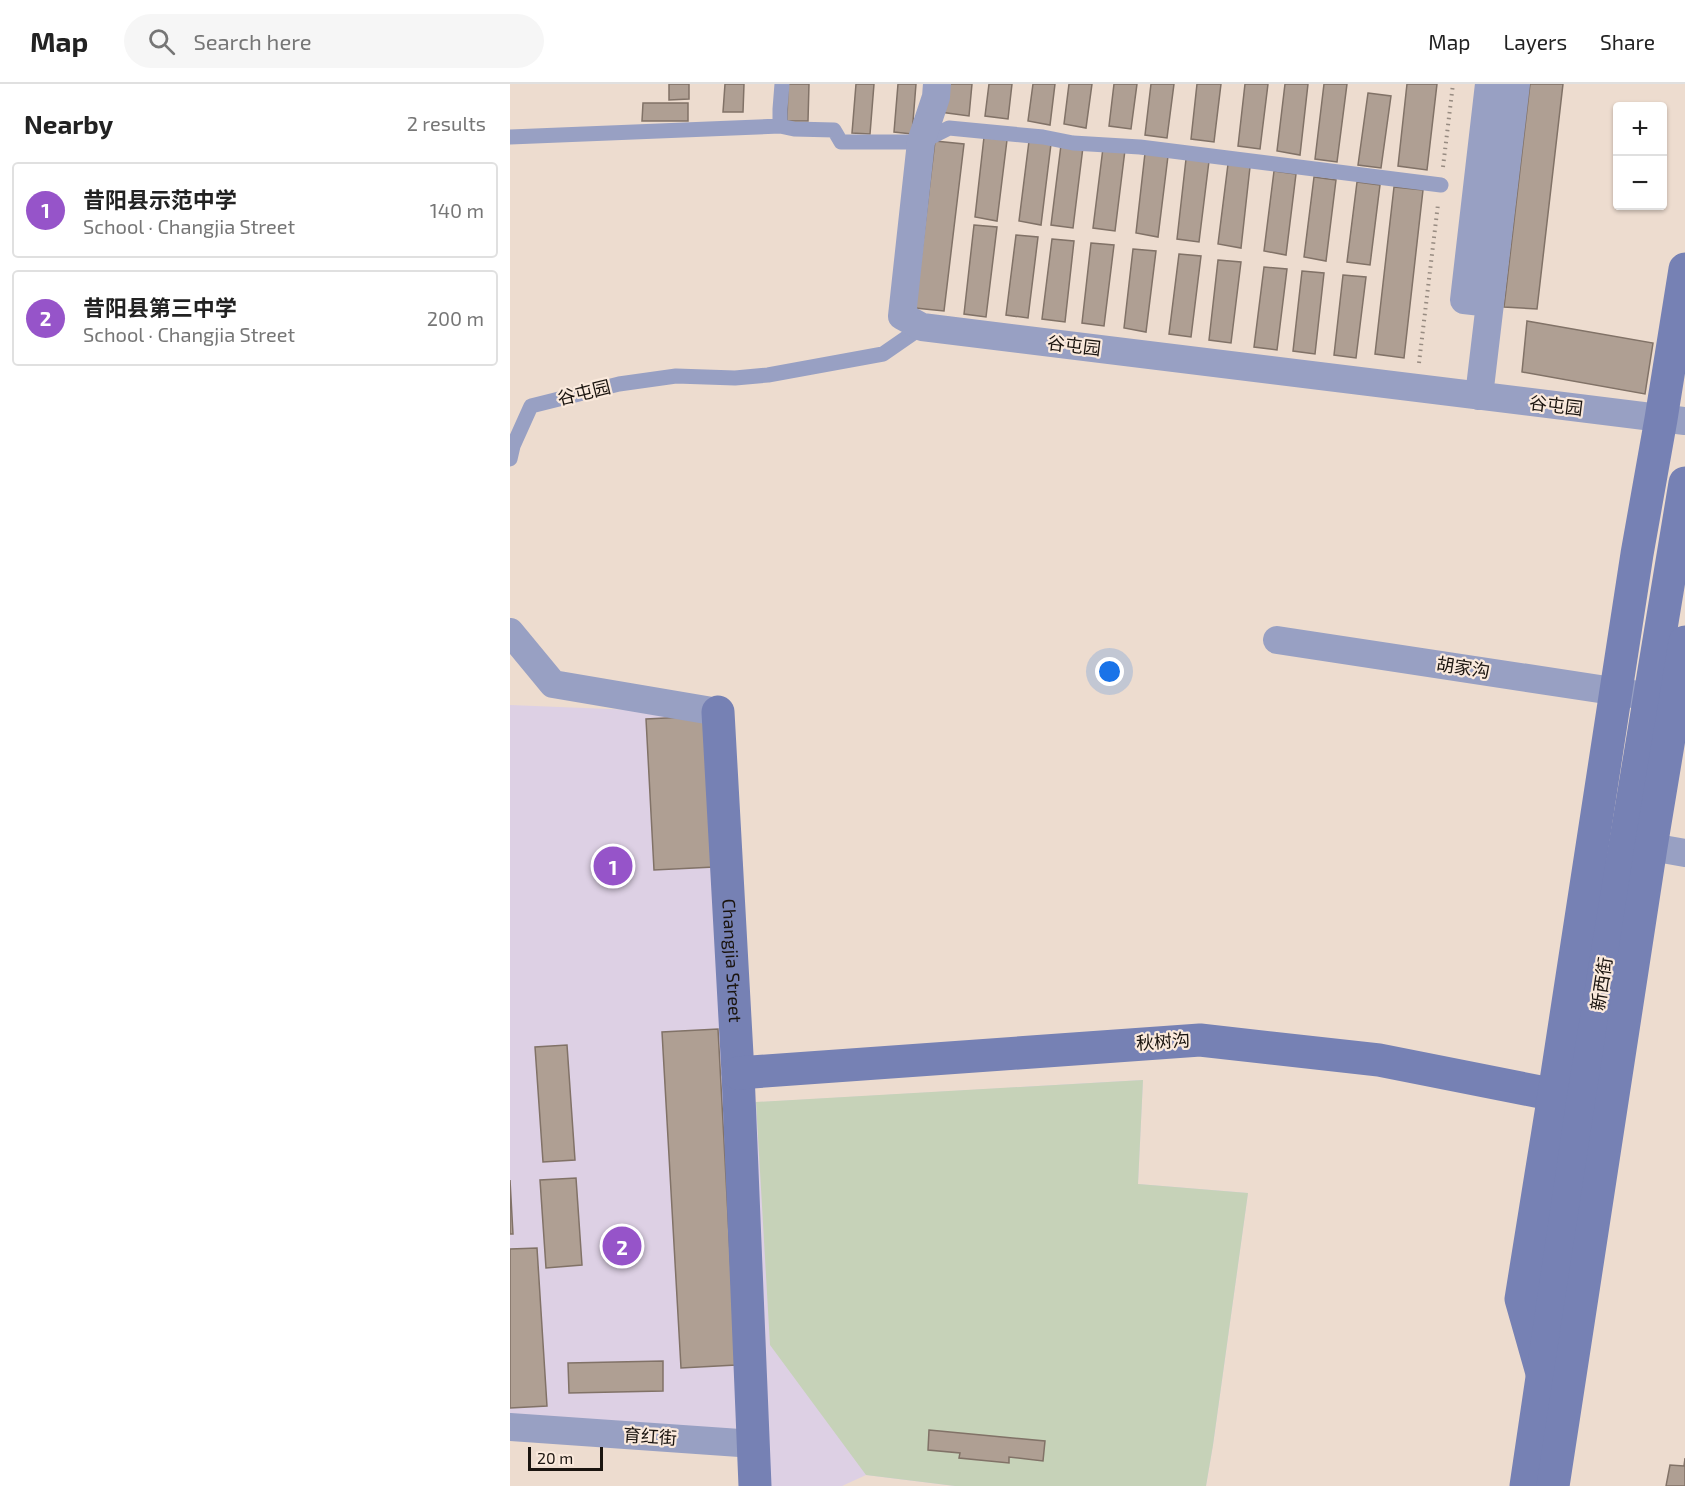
<!DOCTYPE html>
<meta charset="utf-8">
<style>
body{margin:0;font-family:"Exo 2","Noto Sans SC",sans-serif;background:#f6f6f6;color:#222}
.controls{position:absolute;right:18px;top:18px;display:grid;overflow:hidden;border-radius:6px;box-shadow:0 2px 4px #0004}
.controls button{width:54px;height:54px;display:grid;place-items:center;padding:0;border:0;border-bottom:2px solid #e0e0e0;background:#fff;color:#222;font:30px sans-serif}
.scale{position:absolute;left:18px;bottom:15px;width:75px;box-sizing:border-box;padding-left:6px;border:3px solid #1a140f;border-top:0;font-size:16px;line-height:21px;white-space:nowrap;color:#1a140f;-webkit-text-stroke:4px #fae9dc;paint-order:stroke}
.you{position:absolute;left:600px;top:588px;width:21px;height:21px;margin:-15px;border:4px solid #fff;border-radius:50%;background:#1a73e8;box-shadow:0 0 0 9px #1a73e833}
.badge{display:grid;place-items:center;width:39px;height:39px;border-radius:50%;background:#9654c9;color:#fff;font-size:20px;font-weight:700}
.pin{position:absolute;translate:-50% -50%;border:3px solid #fff;box-shadow:0 2px 6px #0006}
.list{margin:0;padding:0;list-style:none}
h2{display:flex;justify-content:space-between;align-items:center;height:78px;margin:0;padding:0 24px;font-size:26px}
h2 small{font-size:20px;font-weight:400;color:#767676}
.list li{display:grid;grid-template-columns:39px 1fr auto;gap:18px;align-items:center;box-sizing:border-box;height:96px;margin:0 12px 12px;padding:0 12px;border:2px solid #e0e0e0;border-radius:6px}
.list b{display:block;font-size:22px;white-space:nowrap}
.list p{margin:0;font-size:20px;white-space:nowrap;color:#767676}
.list em{font-size:20px;font-style:normal;color:#767676}
.icon{flex:none;width:33px;height:33px;fill:none;stroke:currentColor;stroke-width:2;stroke-linecap:round;stroke-linejoin:round}
.map{position:relative;flex:none;width:1175px;height:1402px;overflow:hidden}
header{display:flex;align-items:center;gap:36px;box-sizing:border-box;height:84px;padding:0 30px;background:#fff;border-bottom:2px solid #e0e0e0}
header strong{font-size:28px}
nav{display:flex;gap:33px;margin-inline-start:auto;font-size:21px}
.search{width:420px;height:54px;background:#f6f6f6;display:flex;align-items:center;gap:15px;box-sizing:border-box;padding:0 21px;border-radius:33px;color:#767676;font-size:22px}
main{display:flex}
aside{flex:1;background:#fff}
.map>svg:first-child{display:block}
.education{fill:#ddd0e4}
.green{fill:#c6d2b8}
.building{fill:#af9f93;stroke:#817267;stroke-width:1.5}
.lines{fill:none;stroke-linecap:round;stroke-linejoin:round}
.path{stroke:#978b81;stroke-width:4;stroke-dasharray:1.5 4.5;stroke-linecap:butt}
.lane{stroke:#98a0c3;stroke-width:15}
.street{stroke:#98a0c3;stroke-width:28}
.secondary{stroke:#7681b4;stroke-width:33}
.labels{text-anchor:middle;stroke-width:4.5;stroke-linejoin:round;paint-order:stroke}
.street-label{font-size:18px;fill:#1a140f;stroke:#fae9dc}
</style>
<header>
<strong>Map</strong>
<div class="search"><svg class="icon" aria-label="search" viewBox="0 0 24 24"><circle cx="10" cy="10" r="6"/><path d="M15 15l6 6"/></svg>Search here</div>
<nav><a>Map</a><a>Layers</a><a>Share</a></nav>
</header>
<main>
<aside>
<h2>Nearby<small>2 results</small></h2>
<ul class="list">
<li><span class="badge">1</span><div><b>昔阳县示范中学</b><p>School · Changjia Street</p></div><em>140 m</em></li>
<li><span class="badge">2</span><div><b>昔阳县第三中学</b><p>School · Changjia Street</p></div><em>200 m</em></li>
</ul>
</aside>
<div class="map">
<svg width="1175" height="1402" viewBox="0 0 1175 1402">
<rect width="100%" height="100%" fill="#eddccf"/>
<path class="education" d="M0 621 198 629 217 1020 633 996 628 1100 738 1109 703 1361 696 1402H445L356 1391 332 1402H260L258 1352 0 1332Z"/>
<path class="green" d="M633 996 628 1100 738 1109 703 1361 696 1402H445L356 1391 260 1261 246 1018Z"/>
<path class="building" d="M159 0H179V15L159 16Z
M215 0H234L233 28H213Z
M278 0H299L298 37H277Z
M346 0H364L360 50 342 49Z
M388 0H406L402 50 384 48Z
M433 0H462L459 32 430 28Z
M479 0H502L498 35 475 32Z
M523 0H545L540 41 518 37Z
M559 0H582L576 44 554 40Z
M604 0H627L621 45 599 42Z
M641 0H664L657 54 635 51Z
M687 0H711L704 58 681 55Z
M735 0H758L750 65 728 62Z
M775 0H798L790 71 767 67Z
M814 0H837L827 78 805 75Z
M897 0H927L917 86 888 82Z
M1020 0H1053L1027 225 994 223Z
M858 9 881 12 871 84 848 81Z
M133 19H178V37H132Z
M474 53 497 56 487 137 465 133Z
M425 57 454 60 434 227 405 224Z
M519 57 541 60 531 141 509 137Z
M551 61 573 63 563 144 541 141Z
M593 64 615 66 605 147 583 144Z
M635 69 658 72 648 153 626 149Z
M676 75 699 77 689 158 667 155Z
M718 80 740 83 731 164 708 160Z
M764 87 786 90 776 171 754 167Z
M804 93 826 96 816 177 794 173Z
M847 98 870 101 860 181 837 178Z
M884 103 913 106 894 274 865 270Z
M464 141 487 143 476 233 454 230Z
M506 151 528 153 518 234 496 231Z
M542 155 564 157 555 238 532 235Z
M581 159 604 161 594 242 572 239Z
M623 165 646 167 636 248 614 244Z
M669 170 691 172 681 253 659 250Z
M708 176 731 178 721 259 699 256Z
M754 183 777 185 767 266 744 263Z
M792 187 814 189 805 270 783 267Z
M833 191 856 193 846 274 824 271Z
M1017 237 1143 259 1135 310 1012 288Z
M196 632 204 783 144 786 136 635Z
M208 945 226 1281 171 1284 152 948Z
M57 961 65 1076 33 1078 25 963Z
M66 1094 72 1181 36 1184 30 1096Z
M0 1096 3 1150H0Z
M27 1164 37 1322 0 1324V1165Z
M153 1277V1307L59 1309 58 1279Z
M419 1346 535 1357 533 1377 499 1373V1379L449 1374 450 1369 418 1366Z
M1175 1374V1402H1156L1160 1381 1174 1382Z"/>
<g class="lines">
<path class="path" d="M933 83 943 0
M909 279 928 120"/>
<path class="lane" d="M270 42V25L272 0
M0 53 270 42 284 45 324 46 331 58H411L439 44 533 53 563 59 630 63 931 101
M0 375 3 362 21 322 109 300 166 292 225 294 258 291 373 270 412 243"/>
<path class="street" d="M427 0 426 13 411 58 392 232 412 243 1175 337
M979 0 954 216 980 219
M969 312 1006 0
M0 548 43 600 208 628
M767 556 1129 611
M1141 763 1175 769
M0 1343 244 1360"/>
<g class="secondary">
<path id="s1" d="M208 628 228 989 245 1402"/>
<path d="M228 989 690 956 869 976 1066 1015"/>
<path d="M1032 1289 1011 1215 1044 1010 1127 470 1151 335 1175 185"/>
<path d="M1016 1402 1073 1016 1175 399"/>
<path d="M1043 1402 1141 763 1175 558"/>
</g>
</g>
<g class="labels">
<g class="street-label">
<text transform="translate(564 262) rotate(7)" y="6">谷屯园</text>
<text transform="translate(74 309) rotate(-14)" y="6">谷屯园</text>
<text transform="translate(1046 322) rotate(7)" y="6">谷屯园</text>
<text transform="translate(953 584) rotate(9)" y="6">胡家沟</text>
<text dy="6" stroke="none"><textPath href="#s1" startOffset="249">Changjia Street</textPath></text>
<text transform="translate(1092 900) rotate(-81)" y="6">新西街</text>
<text transform="translate(653 958) rotate(-4)" y="6">秋树沟</text>
<text transform="translate(140 1353) rotate(4)" y="6">育红街</text>
</g>
</g>
</svg>
<div class="controls">
<button>+</button>
<button>−</button>
</div>
<div class="scale">20 m</div>
<div class="you"></div>
<div class="pin badge" style="left:103px;top:782px">1</div>
<div class="pin badge" style="left:112px;top:1162px">2</div>
</div>
</main>
